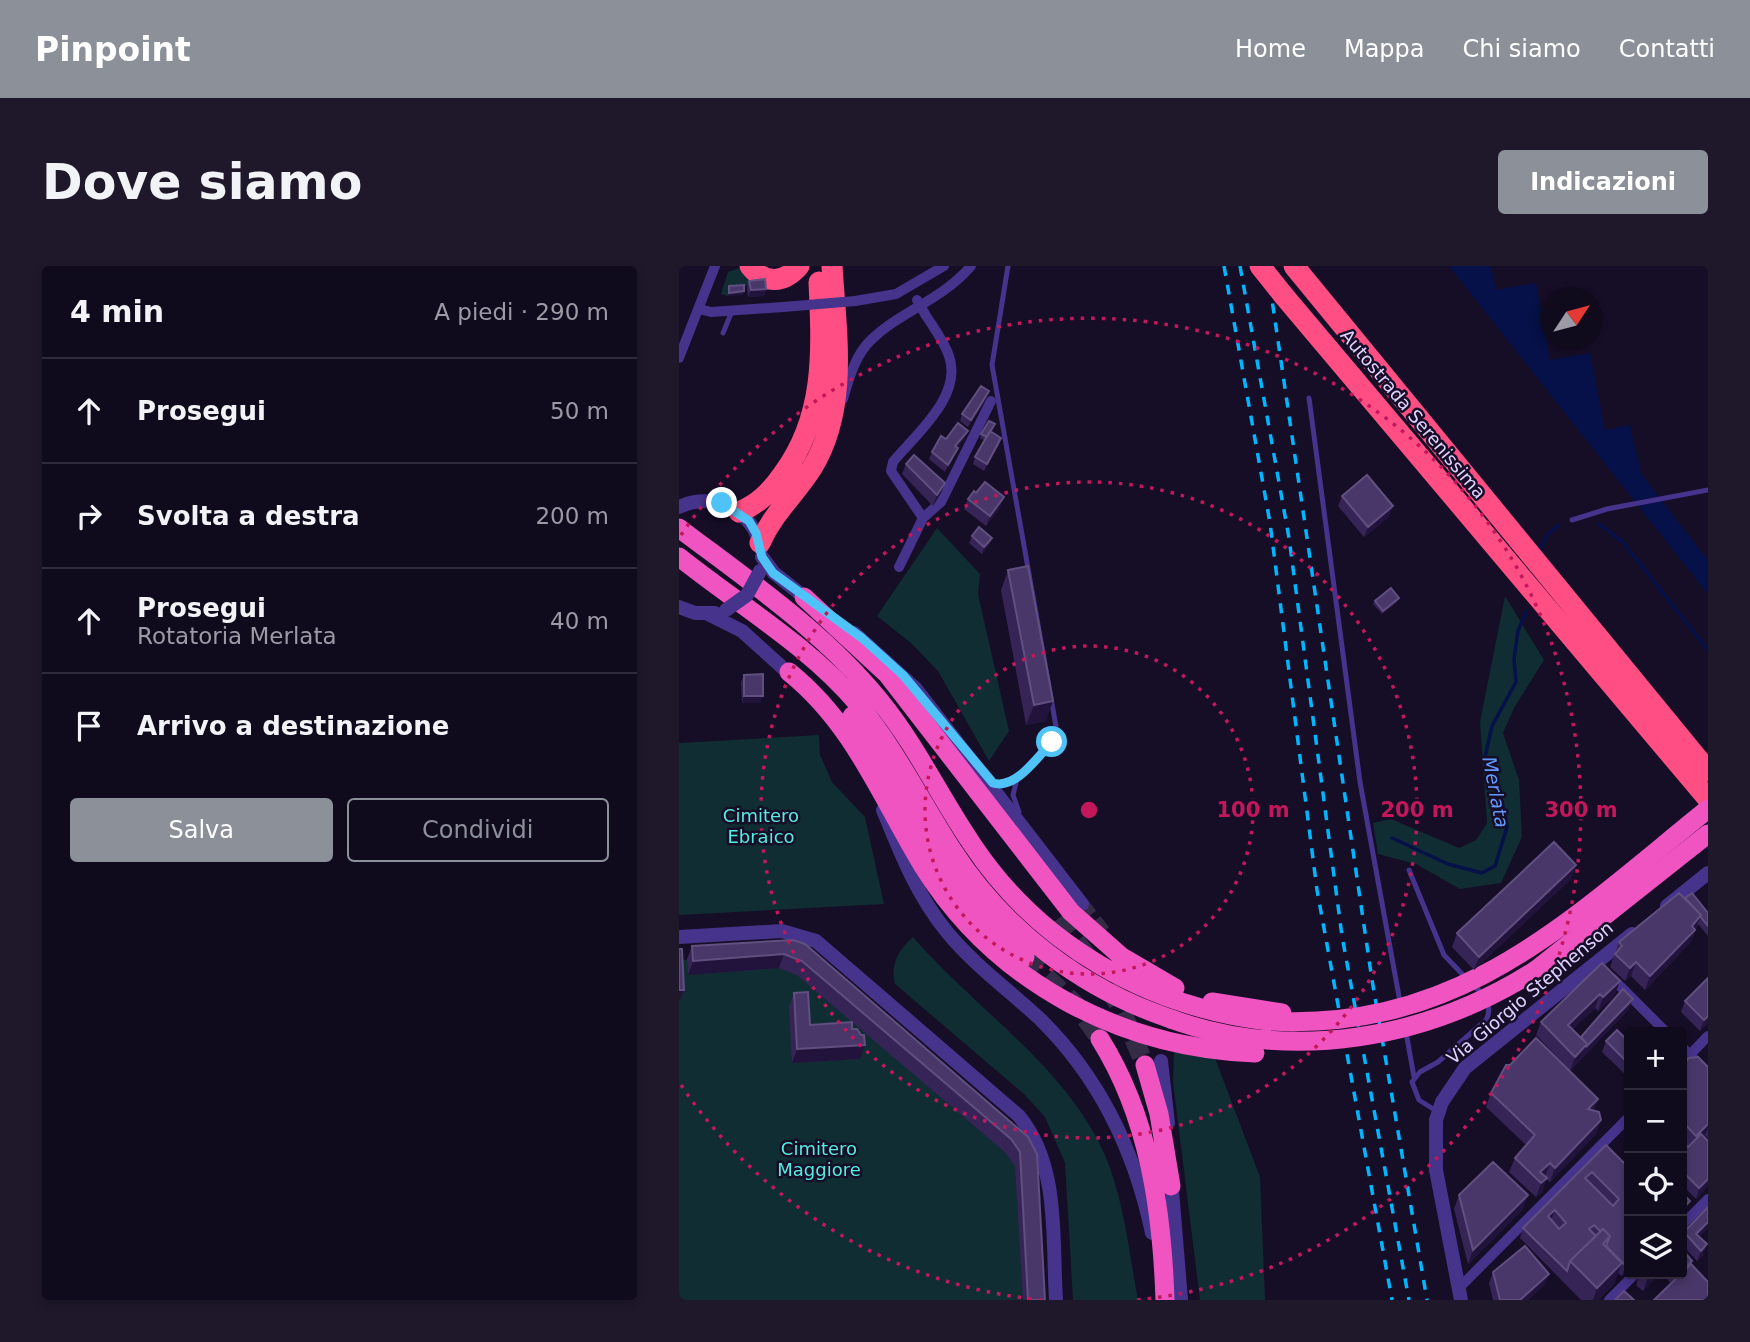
<!DOCTYPE html>
<html lang="it">
<meta charset="utf-8">
<style>
body{margin:0;font-family:"DejaVu Sans",sans-serif;background:#1e182a;color:#f1f3f6}
.controls{position:absolute;right:21px;bottom:21px;display:grid;overflow:hidden;border-radius:7px;box-shadow:0 4px 10px #0003}
.controls button{width:63px;height:63px;display:grid;place-items:center;padding:0;border:0;border-bottom:2px solid #302b3b;background:#100a1d;color:#f1f3f6;font:35px sans-serif}
.compass{position:absolute;left:861px;top:21px;width:63px;height:63px;border-radius:50%;background:#100a1d;box-shadow:0 4px 10px #0003;rotate:54deg}
.stop{position:absolute;width:21px;height:21px;margin:-16px;border:5px solid #4fc3f7;border-radius:50%;background:#fff}
.stop.end{background:#4fc3f7;border-color:#fff;box-shadow:0 2px 7px #0008}
.list{margin:0;padding:0;list-style:none}
h2{display:flex;justify-content:space-between;align-items:center;height:91px;margin:0;padding:0 28px;font-size:30px}
h2 small{font-size:23px;font-weight:400;color:#9c9aa4}
.list li{display:grid;grid-template-columns:46px 1fr auto;gap:21px;align-items:center;box-sizing:border-box;height:105px;padding:0 28px;border-top:2px solid #302b3b}
.list b{display:block;font-size:26px;white-space:nowrap}
.list p{margin:0;font-size:23px;white-space:nowrap;color:#9c9aa4}
.list em{font-size:23px;font-style:normal;color:#9c9aa4}
.actions{display:flex;gap:14px;padding:21px 28px}
.actions a{flex:1;padding:16px 0;border:2px solid #8c9099;border-radius:7px;text-align:center;font-size:24px;color:#8c9099}
.actions .main{background:#8c9099;color:#fff}
.icon{flex:none;width:38px;height:38px;fill:none;stroke:currentColor;stroke-width:2;stroke-linecap:round;stroke-linejoin:round}
.map{position:relative;flex:none;width:1029px;height:1034px;overflow:hidden;border-radius:7px}
header{display:flex;align-items:center;gap:42px;box-sizing:border-box;height:98px;padding:0 35px;background:#8c9099;color:#fff}
header strong{font-size:33px}
nav{display:flex;gap:38px;margin-inline-start:auto;font-size:24px}
.intro{display:flex;align-items:center;justify-content:space-between;box-sizing:border-box;height:168px;padding:0 42px}
h1{margin:0;font-size:49px}
.button{padding:18px 32px;border-radius:7px;background:#8c9099;color:#fff;font-size:24px;font-weight:700}
main{display:flex;gap:42px;padding:0 42px}
aside{flex:1;background:#100a1d;border-radius:7px;box-shadow:0 4px 10px #0003}
.map>svg:first-child{display:block}
.green{fill:#0f2d32}
.water{fill:#051148}
.lines{fill:none;stroke-linecap:round;stroke-linejoin:round}
.stream{stroke:#051148;stroke-width:3.5}
.tertiary-tunnel{stroke:#342b47;stroke-width:14;stroke-dasharray:14 7;stroke-linecap:butt}
.trunk-tunnel{stroke:#342b47;stroke-width:19;stroke-dasharray:19 10;stroke-linecap:butt}
.service{stroke:#46338b;stroke-width:5}
.minor{stroke:#46338b;stroke-width:10}
.tertiary{stroke:#46338b;stroke-width:14}
.trunk{stroke:#ef54c1;stroke-width:19}
.motorway{stroke:#ff4e83;stroke-width:21}
.rail{stroke:#00b6fe;stroke-width:3.5;stroke-dasharray:10 9;stroke-linecap:butt}
.minor-bridge{stroke:#46338b;stroke-width:10}
.tertiary-bridge{stroke:#46338b;stroke-width:14}
.trunk-bridge{stroke:#ef54c1;stroke-width:19}
.motorway-bridge{stroke:#ff4e83;stroke-width:21}
.wall{fill:#372457}
.shaded-wall{fill:#22133c}
.building{fill:#493769;stroke:#614f80;stroke-width:2;fill-rule:evenodd}
.route{stroke:#4fc3f7;stroke-width:9}
.ring{fill:none;stroke:#c2185b;stroke-width:3.5;stroke-dasharray:3.5 7}
.labels{text-anchor:middle;stroke-width:5;stroke-linejoin:round;paint-order:stroke}
.street-label{font-size:18px;fill:#e0d3ff;stroke:#160d27}
.park-label{font-size:18px;fill:#52ece1;stroke:#160d27}
.water-label{font-size:19px;font-style:italic;fill:#6199ff;stroke:#160d27}
.centre{fill:#c2185b;stroke:#160d27;stroke-width:3.5}
.ring-label{font-size:21px;text-anchor:middle;font-weight:bold;fill:#c2185b;stroke:#160d27;stroke-width:5;stroke-linejoin:round;paint-order:stroke}
</style>
<header>
<strong>Pinpoint</strong>
<nav><a>Home</a><a>Mappa</a><a>Chi siamo</a><a>Contatti</a></nav>
</header>
<div class="intro"><h1>Dove siamo</h1><a class="button">Indicazioni</a></div>
<main>
<aside>
<h2>4 min<small>A piedi · 290 m</small></h2>
<ul class="list">
<li><svg class="icon" aria-label="ahead" viewBox="0 0 24 24"><path d="M12 20V5M6 11l6-6 6 6"/></svg><div><b>Prosegui</b></div><em>50 m</em></li>
<li><svg class="icon" aria-label="right" viewBox="0 0 24 24"><path d="M7 20v-9h11M14 6l5 5-5 5"/></svg><div><b>Svolta a destra</b></div><em>200 m</em></li>
<li><svg class="icon" aria-label="ahead" viewBox="0 0 24 24"><path d="M12 20V5M6 11l6-6 6 6"/></svg><div><b>Prosegui</b><p>Rotatoria Merlata</p></div><em>40 m</em></li>
<li><svg class="icon" aria-label="arrive" viewBox="0 0 24 24"><path d="M6 21V4h12l-3 4 3 4H6"/></svg><div><b>Arrivo a destinazione</b></div></li>
</ul>
<div class="actions"><a class="main">Salva</a><a>Condividi</a></div>
</aside>
<div class="map">
<svg width="1029" height="1034" viewBox="0 0 1029 1034">
<rect width="100%" height="100%" fill="#160d27"/>
<path class="green" d="M66 0 73 12 69 20 49 24V30L42 28 49 6Z
M258 262 301 308 299 328 330 465 310 495 259 405 232 377 198 350Z
M826 330 865 394 835 442 824 467 840 514 843 571 822 617 781 623 737 598 699 588 694 557 712 553 780 582 797 574 808 557 801 456Z
M140 469 141 489 153 516 186 551 205 638 0 649V477Z
M234 671C297 744 386 799 426 889 445 934 450 986 459 1034H394L386 897 366 851 346 829 216 718C211 699 219 684 234 671Z
M98 690 334 878 359 1034H0V694Z
M495 786 536 792 581 911 586 1034H521L494 816Z"/>
<path class="water" d="M770 0H812L817 24 857 17 871 94 911 87 926 164 951 159 962 208 1029 294V328Z"/>
<g class="lines">
<path class="stream" d="M920 258 944 276 1029 384
M862 281 868 269 880 259
M713 572 769 598 803 607 816 600 828 561 825 543 808 506 806 491 813 460 837 416 835 393 839 365 847 346"/>
<path class="tertiary-tunnel" d="M403 638 428 670"/>
<path class="trunk-tunnel" d="M380 652 408 690
M346 691 397 739 421 773
M429 721 441 741 466 799"/>
<path class="service" d="M44 67 53 45
M630 132 681 516 721 736
M893 254 928 243 1029 224
M338 513 334 529 340 546
M315 517C337 524 369 484 378 466L313 99 329 0
M730 604 765 689 787 712
M727 766 735 811
M759 846 740 834 733 816 741 806 759 796 807 754C815 740 805 728 794 719"/>
<path class="minor" d="M176 35 217 28 265 0
M20 43 32 46 104 41
M0 92 36 0
M164 133C170 113 176 89 192 74 222 45 263 34 292 0
M244 252 212 205 214 196C237 168 284 130 270 90 265 75 254 61 246 48
M220 301 244 252 262 236 312 135
M934 713 987 766
M1003 781 1029 807
M1003 797 1029 770
M1003 959 1029 933
M779 1023 950 851
M930 1034 956 1008"/>
<path class="tertiary" d="M0 241C35 225 74 244 82 282
M83 291 95 307 133 337
M0 341 16 347H36
M29 348 63 365 115 412
M175 367 237 423 403 638
M204 544C221 586 238 630 268 666 295 699 330 724 361 753 421 812 456 886 473 967
M988 640 1029 607
M0 671 103 665 137 675 340 850C381 900 373 972 377 1034
M482 795 489 857
M492 912 502 1034
M782 1034 757 904V854L763 836 786 802 953 668"/>
<path class="trunk" d="M0 262C70 315 145 366 201 435 237 479 261 531 293 578 360 679 469 741 589 755
M0 291C60 339 129 379 179 438 217 484 242 536 274 585 325 664 403 723 492 753
M125 331 208 408 392 646 443 691 496 722
M110 406C175 458 202 531 244 600 316 716 442 782 576 787
M173 450 268 605 310 657 346 691
M857 704 1029 568
M421 773C470 851 483 944 486 1034
M466 799 480 848 492 920"/>
<path class="motorway" d="M71 0C86 19 105 17 120 0
M615 0 1029 505
M605 30 1029 533
M60 246C80 238 92 225 104 208 147 150 143 84 140 16
M81 277C94 247 116 229 133 202 170 142 157 66 153 0"/>
<path class="rail" d="M545 0 591 257 638 624 713 1034
M561 0 610 272 663 670 730 1034
M588 0 693 714 748 1034"/>
<path class="minor-bridge" d="M238 34 246 48
M104 41 176 35"/>
<path class="tertiary-bridge" d="M47 344 68 329 81 305"/>
<path class="trunk-bridge" d="M533 736 603 747
M492 753C613 797 749 773 857 704
M589 755C781 766 890 655 1029 543"/>
<path class="motorway-bridge" d="M581 0 605 30"/>
</g>
<path class="wall" d="M70 15 87 23 85 30 69 31 68 22Z
M308 132 289 161 281 155 283 148Z
M315 161 312 166 320 179 305 205 294 198 296 191 306 175 301 172 302 168Z
M286 172 279 181 276 189 266 206 250 193 253 186 267 173Z
M227 198 266 217 262 227 254 240 223 208Z
M663 230 710 251 685 271 659 240Z
M289 233 321 242 307 260 285 243Z
M293 270 313 272 310 279 303 288 290 277Z
M329 304 367 455 347 459 322 324Z
M720 332 718 336 703 348 694 338 696 335Z
M65 409 81 437H63L62 416Z
M897 599 892 613 795 704 773 681 778 667Z
M1005 633 1029 647V670L1019 658 1011 677 966 724 952 710 946 715 931 701 940 676Z
M114 674 349 871 366 1034H344L336 900 327 887 118 709 100 702 9 709 8 693 13 680Z
M923 697 936 729 919 745 916 742 894 763 902 771 950 743 891 805 857 769 862 756Z
M115 727 131 759 173 763 186 779 181 793 113 797 110 741Z
M1006 735 1029 757 1021 765 1002 746Z
M927 775 950 776V812L923 786Z
M1003 799 1029 801V872L1026 869 1025 871 1029 920 1017 933 1003 919V875L1009 881 1003 874Z
M812 827 919 833 915 844 922 854 917 868 871 916 867 913 863 926 857 931 830 906 836 892 847 879 807 841Z
M927 879 945 897 950 892V1003L943 1010 939 1007 935 1018 919 1034H902L841 972 844 962Z
M780 929 844 943 789 998 775 943Z
M1029 941V962L1020 971 1024 989 1018 995 1003 979V971L1005 966Z
M1003 983 1013 995 1012 998 1029 1016V1034H975L992 1018 984 1008H1003Z
M814 1006 866 1018 849 1034H814L810 1017Z
M961 1008H980L964 1025 957 1019Z"/>
<path class="shaded-wall" d="M87 23 85 30 69 31 72 24Z
M65 25 64 29 49 30 50 27Z
M310 125 308 132 289 161 292 154Z
M289 165 286 172 274 187 276 180Z
M322 172 320 179 305 205 308 198Z
M279 182 276 189 266 206 269 199Z
M266 217 262 227 254 240 258 229Z
M325 231 321 242 307 260 311 250Z
M714 240 710 251 685 271 689 261Z
M313 272 310 279 303 288 305 281Z
M720 332 718 336 703 348 704 345Z
M65 430H84L81 437H63Z
M374 435 367 455 347 459 355 439Z
M897 599 892 613 795 704 800 691Z
M1022 649 1011 677 966 724 971 710Z
M105 688 100 702 9 709 14 695Z
M957 696 952 710 946 715 951 702Z
M941 715 936 729 919 745 924 731Z
M0 724H5L1 734H0Z
M921 728 916 742 884 773 889 759Z
M954 733 950 743 891 805 896 791Z
M1029 750V757L1021 765 1025 754Z
M186 779 181 793 113 797 118 783Z
M919 833 914 846 909 843Z
M922 854 917 868 871 916 876 902Z
M1029 858V862L1026 869 1012 884 1017 870Z
M871 897 866 911 861 906Z
M868 912 863 926 857 931 862 917Z
M1029 913V920L1017 933 1020 922Z
M849 929 844 943 789 998 794 984Z
M1011 935 1007 946 1003 950V943Z
M876 944 872 954 869 950Z
M1029 956V962L1013 978 1017 968Z
M1028 978 1024 989 1018 995 1022 985Z
M950 996V1003L943 1010 947 1000Z
M943 997 935 1018 919 1034H914L918 1022Z
M870 1008 866 1018 849 1034H841Z
M972 1008H980L964 1025 969 1011Z"/>
<path class="building" d="M86 13 87 23 72 24 70 15Z
M65 19V25L50 27V20Z
M302 120 310 125 292 154 283 148Z
M310 155 316 158 308 171 302 168Z
M279 157 289 165 276 180 279 182 269 199 253 186 262 170 267 173Z
M311 165 322 172 308 198 296 191Z
M235 189 266 217 258 229 227 198Z
M688 209 714 240 689 261 663 230Z
M306 216 325 231 311 250 289 233 295 225 297 227Z
M300 261 313 272 305 281 293 270Z
M349 300 374 435 355 439 329 304Z
M712 322 720 332 704 345 696 335Z
M84 408V430H65V409Z
M875 576 897 599 800 691 778 667Z
M1000 627 1022 649 1013 660 1016 664 971 710 957 696 951 702 936 688 943 680 940 676Z
M1013 627 1029 647V660L1021 650 1022 649 1006 632Z
M114 674 126 678 349 871 358 888 366 1034H349L341 886 332 873 123 695 105 688 14 695 13 680Z
M0 683H3L5 724H0Z
M923 697 941 715 924 731 921 728 889 759 908 778 896 791 862 756Z
M1029 712V750L1025 754 1006 735Z
M944 723 954 733 907 781 908 778 902 771Z
M129 726 131 759 173 756V763H178L182 769H185L186 779 118 783 115 727Z
M938 764 950 776V798L927 775Z
M857 772 919 833 909 843 920 846 922 854 876 902 871 897 861 906 868 912 862 917 836 892 856 869 812 827 827 799H831Z
M1019 791 1029 801V858L1017 870 1003 855V799L1010 792Z
M1022 868 1029 875V913L1020 922 1003 905V875L1009 881Z
M927 879 945 897 950 892V996L947 1000 927 980 931 970 924 963 921 965 915 959 910 963 917 970 891 995 888 1005 844 962ZM913 906 940 933 934 940 906 912ZM876 944 887 957 880 963 869 950Z
M814 896 849 929 794 984 780 929Z
M1003 927 1011 935 1003 943Z
M1029 941V956L1017 968 1028 978 1022 985 1005 966Z
M924 963 931 970 924 978 943 997 918 1022 891 995Z
M846 980 870 1008 841 1034H821L814 1006Z
M1003 983 1013 995 1003 1005Z
M1012 998 1029 1016V1034H975Z
M945 1025 955 1034H936Z"/>
<g class="lines">
<path class="route" d="M43 237 70 255 77 267 83 291 94 307 183 372 224 409 314 517C337 524 359 490 373 476"/>
</g>
<g class="ring">
<circle cx="410" cy="544" r="164"/>
<circle cx="410" cy="544" r="328"/>
<path d="M363 1034A492 492 0 0 1 2 819M2 269A492 492 0 1 1 457 1034"/>
</g>
<g class="labels">
<g class="street-label">
<text transform="translate(734 148) rotate(50)" y="6">Autostrada Serenissima</text>
<text transform="translate(851 727) rotate(-40)" y="6">Via Giorgio Stephenson</text>
</g>
<g class="park-label">
<text x="82" y="556">Cimitero<tspan x="82" dy="21">Ebraico</tspan></text>
<text x="140" y="889">Cimitero<tspan x="140" dy="21">Maggiore</tspan></text>
</g>
<g class="water-label">
<text transform="translate(817 526) rotate(79)" y="7">Merlata</text>
</g>
</g>
<circle cx="410" cy="544" r="10" class="centre"/>
<g class="ring-label">
<text x="574" y="551">100 m</text>
<text x="738" y="551">200 m</text>
<text x="902" y="551">300 m</text>
</g>
</svg>
<div class="controls">
<button>+</button>
<button>−</button>
<button><svg class="icon" aria-label="locate" viewBox="0 0 24 24"><circle cx="12" cy="12" r="6"/><path d="M12 2v4M12 18v4M2 12h4M18 12h4"/></svg></button>
<button><svg class="icon" aria-label="layers" viewBox="0 0 24 24"><path d="M12 4l9 5-9 5-9-5zM3 14l9 5 9-5"/></svg></button>
</div>
<svg class="compass" viewBox="-18 -18 36 36"><path d="M0-13l5 13h-10z" fill="#e53935"/><path d="M0 13l5-13h-10z" fill="#9c9aa4"/></svg>
<div class="stop" style="left:373px;top:476px"></div>
<div class="stop end" style="left:43px;top:237px"></div>
</div>
</main>
